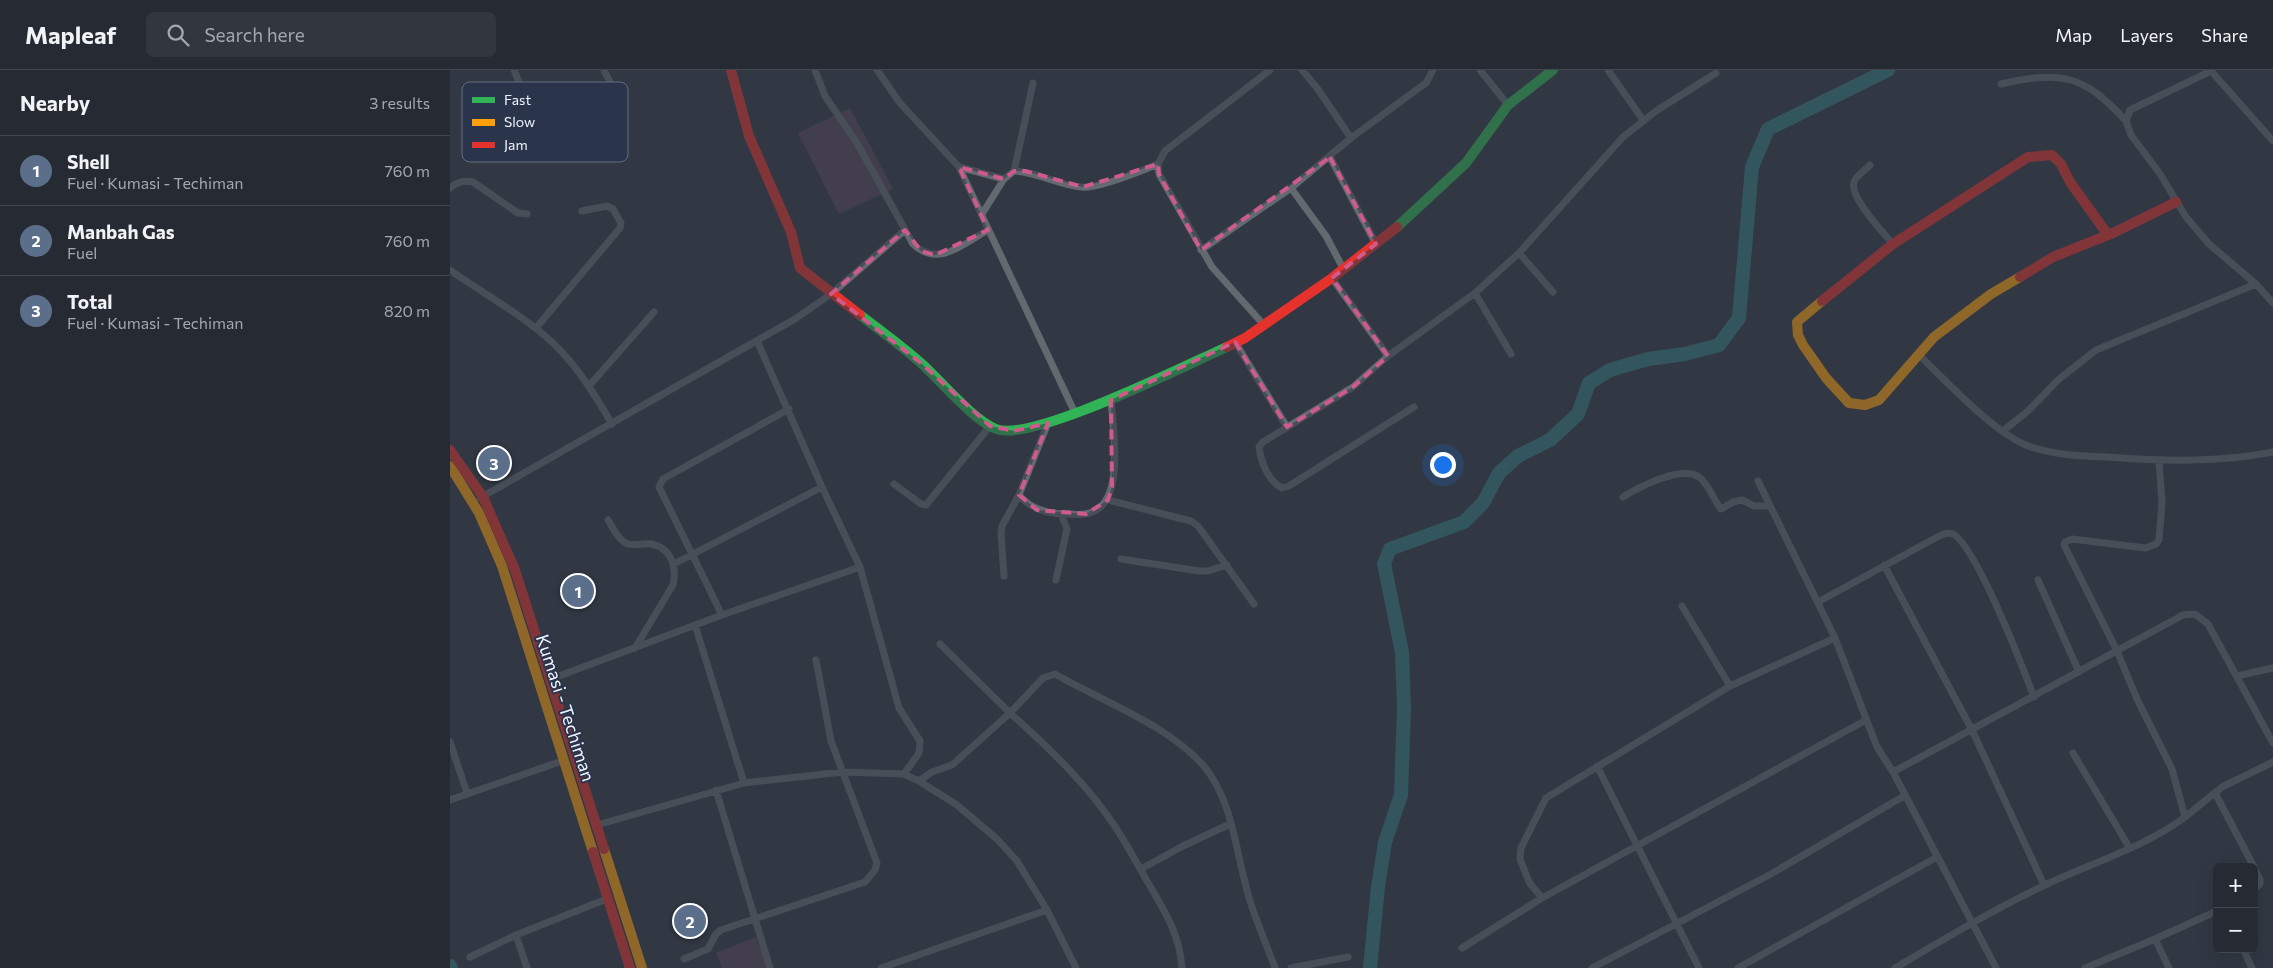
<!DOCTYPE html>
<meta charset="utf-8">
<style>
body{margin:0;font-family:Commissioner,sans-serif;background:#32363e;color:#f1f3f6}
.controls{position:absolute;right:15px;bottom:15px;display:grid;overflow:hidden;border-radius:8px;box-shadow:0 5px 20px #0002}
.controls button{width:45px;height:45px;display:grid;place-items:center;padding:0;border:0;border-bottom:1px solid #42464d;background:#262a32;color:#f1f3f6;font:25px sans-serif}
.you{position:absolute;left:992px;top:394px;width:18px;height:18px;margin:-12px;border:4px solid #fff;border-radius:50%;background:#1a73e8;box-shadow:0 0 0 8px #1a73e833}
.badge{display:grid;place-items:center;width:32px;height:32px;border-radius:50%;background:#d93025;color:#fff;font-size:16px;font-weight:700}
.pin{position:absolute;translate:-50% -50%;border:2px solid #fff;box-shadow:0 1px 5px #0006}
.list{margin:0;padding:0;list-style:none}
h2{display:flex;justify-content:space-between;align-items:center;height:65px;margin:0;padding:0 20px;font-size:21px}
h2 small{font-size:16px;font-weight:400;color:#a4a7ac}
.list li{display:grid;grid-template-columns:32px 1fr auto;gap:15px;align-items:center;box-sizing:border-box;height:70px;padding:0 20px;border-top:1px solid #42464d}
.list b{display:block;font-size:19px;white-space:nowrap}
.list p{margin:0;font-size:16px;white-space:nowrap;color:#a4a7ac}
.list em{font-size:16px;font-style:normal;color:#a4a7ac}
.icon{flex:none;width:28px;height:28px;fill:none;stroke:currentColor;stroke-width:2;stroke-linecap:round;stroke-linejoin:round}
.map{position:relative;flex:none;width:1823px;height:898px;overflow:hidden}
header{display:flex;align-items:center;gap:30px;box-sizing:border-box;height:70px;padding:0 25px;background:#262a32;border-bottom:1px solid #42464d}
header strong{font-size:24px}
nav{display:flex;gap:28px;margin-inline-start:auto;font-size:18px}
.search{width:350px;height:45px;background:#32363e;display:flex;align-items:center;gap:12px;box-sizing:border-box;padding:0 18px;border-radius:8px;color:#a4a7ac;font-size:19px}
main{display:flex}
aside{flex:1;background:#262a32}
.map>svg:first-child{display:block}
.green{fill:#59455b}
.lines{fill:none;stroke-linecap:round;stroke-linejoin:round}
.river{stroke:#35797d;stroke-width:14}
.street{stroke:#62696f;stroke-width:7}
.fast{stroke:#30b455;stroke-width:10}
.slow{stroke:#ff9f0a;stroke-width:10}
.jam{stroke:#e5322d;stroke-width:10}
.marked{fill:none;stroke:#d05a8c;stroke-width:4;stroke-dasharray:10 6;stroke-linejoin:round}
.labels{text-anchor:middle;stroke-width:4;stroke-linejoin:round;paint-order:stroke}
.street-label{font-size:18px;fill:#f0f4fd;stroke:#2a354b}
.key{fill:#2a354b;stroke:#656e80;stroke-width:1}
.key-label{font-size:14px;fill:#f0f4fd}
</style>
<header>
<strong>Mapleaf</strong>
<div class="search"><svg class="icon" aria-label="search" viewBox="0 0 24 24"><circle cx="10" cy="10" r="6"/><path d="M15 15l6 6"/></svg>Search here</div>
<nav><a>Map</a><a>Layers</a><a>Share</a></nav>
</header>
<main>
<aside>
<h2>Nearby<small>3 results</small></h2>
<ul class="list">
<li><span class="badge" style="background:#5c6f8a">1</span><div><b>Shell</b><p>Fuel · Kumasi - Techiman</p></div><em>760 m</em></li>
<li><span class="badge" style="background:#5c6f8a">2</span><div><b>Manbah Gas</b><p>Fuel</p></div><em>760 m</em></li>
<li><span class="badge" style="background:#5c6f8a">3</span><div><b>Total</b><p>Fuel · Kumasi - Techiman</p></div><em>820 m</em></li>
</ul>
</aside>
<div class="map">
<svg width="1823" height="898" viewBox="0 0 1823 898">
<rect width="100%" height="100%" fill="#323843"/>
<path class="green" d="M400 38 443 119 389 144 348 63Z
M306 867 318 898H272L266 883Z"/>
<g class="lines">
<path class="river" d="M0 896 1 898
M920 898 928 817 935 772 951 725 954 637 952 582 934 494 940 479 1014 452 1033 433 1049 403 1068 386 1100 370 1128 344 1139 313 1160 300 1198 289 1235 284 1269 275 1289 248 1302 97 1318 59 1438 0"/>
<path class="street" d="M64 0 85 52
M154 0 160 12
M365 0 375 26 407 73 463 174C488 198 513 174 538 160
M427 0 450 33 509 97 625 343
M1030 0 1058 35
M1158 0 1193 50
M1551 14C1612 0 1634 5 1676 51
M901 68 969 18 976 13 983 0
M1823 71 1761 1 1680 40 1676 51 1681 65 1710 104 1736 147 1759 174 1806 214 1823 233
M880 87 926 174
M1420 95C1415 100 1406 106 1404 112 1399 127 1433 162 1443 174
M509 97 554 109
M564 101C588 102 608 115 631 117 648 119 691 101 708 94
M0 118C7 112 15 110 23 112L68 143 77 144
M841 118 876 166 894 200
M532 144 554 109 564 101 583 13
M751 180 841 118 901 68 867 18 852 0
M1069 183 1103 222
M0 200C34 224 73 245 103 273 128 297 145 325 162 354
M882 208 938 286
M1025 223 1061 284
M814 255 762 197 709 104 708 94 715 81 820 0
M86 258 170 158 171 153 163 139 157 136 132 141
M307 271 372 417 410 497 449 638 470 671 469 683 454 704
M785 272 837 357
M1468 284C1496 311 1544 363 1578 376 1603 385 1631 386 1657 387 1712 391 1769 393 1823 382
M139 316 204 242
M964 337 839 416 832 418C818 411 811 392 809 377L813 372 903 317 938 286 1025 223 1069 183 1173 67 1206 41 1266 3
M339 339 213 409 209 417 272 545 410 497
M598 353 569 425C581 440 598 444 617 444 623 444 630 445 636 444 677 437 663 359 661 330
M1553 361 1578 341 1608 310 1646 280 1806 214
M1308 411 1385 568 1427 677 1443 702 1546 898
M444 414 471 434 476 435 540 356
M1173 427C1189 417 1231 395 1249 407 1259 414 1263 429 1271 439L1283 432 1292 430 1304 436H1319
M30 428 345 249 381 224 455 160
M658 430 741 451 748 456 804 534
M158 450C162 457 170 472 178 474 185 476 194 473 202 474 222 479 227 497 223 515L185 578
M671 489 749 501H758L777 495
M224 494 372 417
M1434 495 1522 660 1594 815
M554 506 551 464 552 456 569 425
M606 510 617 459 611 444
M1588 510 1629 602
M1368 532 1489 466C1494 464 1498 462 1503 464 1526 476 1573 598 1584 627
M1232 536 1280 616
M245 555 294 713
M490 574 560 643 593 608 605 604C652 631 716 654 753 695 784 731 786 787 800 831 807 853 817 876 825 898
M1787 606 1823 598
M101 609 272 545
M0 672 17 723
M1623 683 1679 777
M1147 696 1249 898
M1443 702 1733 545 1745 544 1758 554 1823 673
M469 711 482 702 502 695 560 643C598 677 638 715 666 758 677 775 687 793 697 811 714 840 730 864 732 898
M266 720 320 898
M1765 723 1804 797
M0 730 115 690
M1735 747 1772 717 1823 692
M147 755 294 713 393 702 454 704 469 711 507 735 547 769 567 791 597 840 626 898
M1804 798 1810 809V814L1804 819
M691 799 733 776 780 754
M1092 828 1079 812 1070 789 1071 778 1096 728 1280 616 1385 568
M66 865 77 898
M1012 878 1092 828 1416 650
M1793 879 1802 898
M20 887 66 865 159 828
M234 889 258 879 266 864 271 860 415 812 425 800 427 793 381 671 366 590
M431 898 597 840
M841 898 898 887
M1142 898 1321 804 1454 726
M1288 898 1487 787
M1445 898C1494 869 1543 840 1595 815 1639 794 1697 776 1735 747L1722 699 1687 629 1667 581 1614 475 1615 472 1622 469 1696 478 1706 474 1709 470 1712 432 1709 390
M1635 898 1705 869
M1719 898 1705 869 1767 841"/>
<path class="fast" d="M947 157 1016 93 1058 35 1103 0
M410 245C431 261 453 277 472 294 493 313 522 349 546 359 581 373 738 294 777 277"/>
<path class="slow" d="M1372 231 1347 252 1348 265 1353 275 1376 308 1399 333 1415 335 1429 330 1484 267 1541 224 1570 207
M0 396 29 443 52 496 143 782
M154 779 192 898"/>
<path class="jam" d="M281 0 299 66 341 162 350 198 410 245
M1570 207 1603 187 1663 163 1726 132
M1372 231 1443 174 1578 87 1602 85 1611 94 1620 112 1658 165
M777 277 795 268 882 208 947 157
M0 380 33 427 65 500 154 779
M143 782 180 898"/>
</g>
<path d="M0 0H1823V898H0ZM880 87 926 174 882 208 938 286 903 317 837 357 785 272 661 330 662 417 658 430 636 444 587 440 569 425 598 353 564 361 540 356 471 293 381 224 455 160 471 181 485 185 538 160 509 97 554 109 564 101H575L633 117 708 94 709 104 751 180Z" fill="#323843" fill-opacity=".55" fill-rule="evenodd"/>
<path class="marked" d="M880 87 926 174 882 208 938 286 903 317 837 357 785 272 661 330 662 417 658 430 636 444 587 440 569 425 598 353 564 361 540 356 471 293 381 224 455 160 471 181 485 185 538 160 509 97 554 109 564 101H575L633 117 708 94 709 104 751 180Z"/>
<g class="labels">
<g class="street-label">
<text transform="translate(115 638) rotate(72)" y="6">Kumasi - Techiman</text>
</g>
</g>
<rect x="12" y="12" width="166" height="80" rx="8" class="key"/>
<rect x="22" y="27" width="23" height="6" fill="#30b455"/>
<rect x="22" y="49" width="23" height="7" fill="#ff9f0a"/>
<rect x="22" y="72" width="23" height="6" fill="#e5322d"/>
<g class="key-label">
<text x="54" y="35">Fast</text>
<text x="54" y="57">Slow</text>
<text x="54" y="80">Jam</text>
</g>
</svg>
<div class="controls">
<button>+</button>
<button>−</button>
</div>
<div class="you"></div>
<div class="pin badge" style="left:128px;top:521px;background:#5c6f8a">1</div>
<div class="pin badge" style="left:240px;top:851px;background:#5c6f8a">2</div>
<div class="pin badge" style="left:44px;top:393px;background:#5c6f8a">3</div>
</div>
</main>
